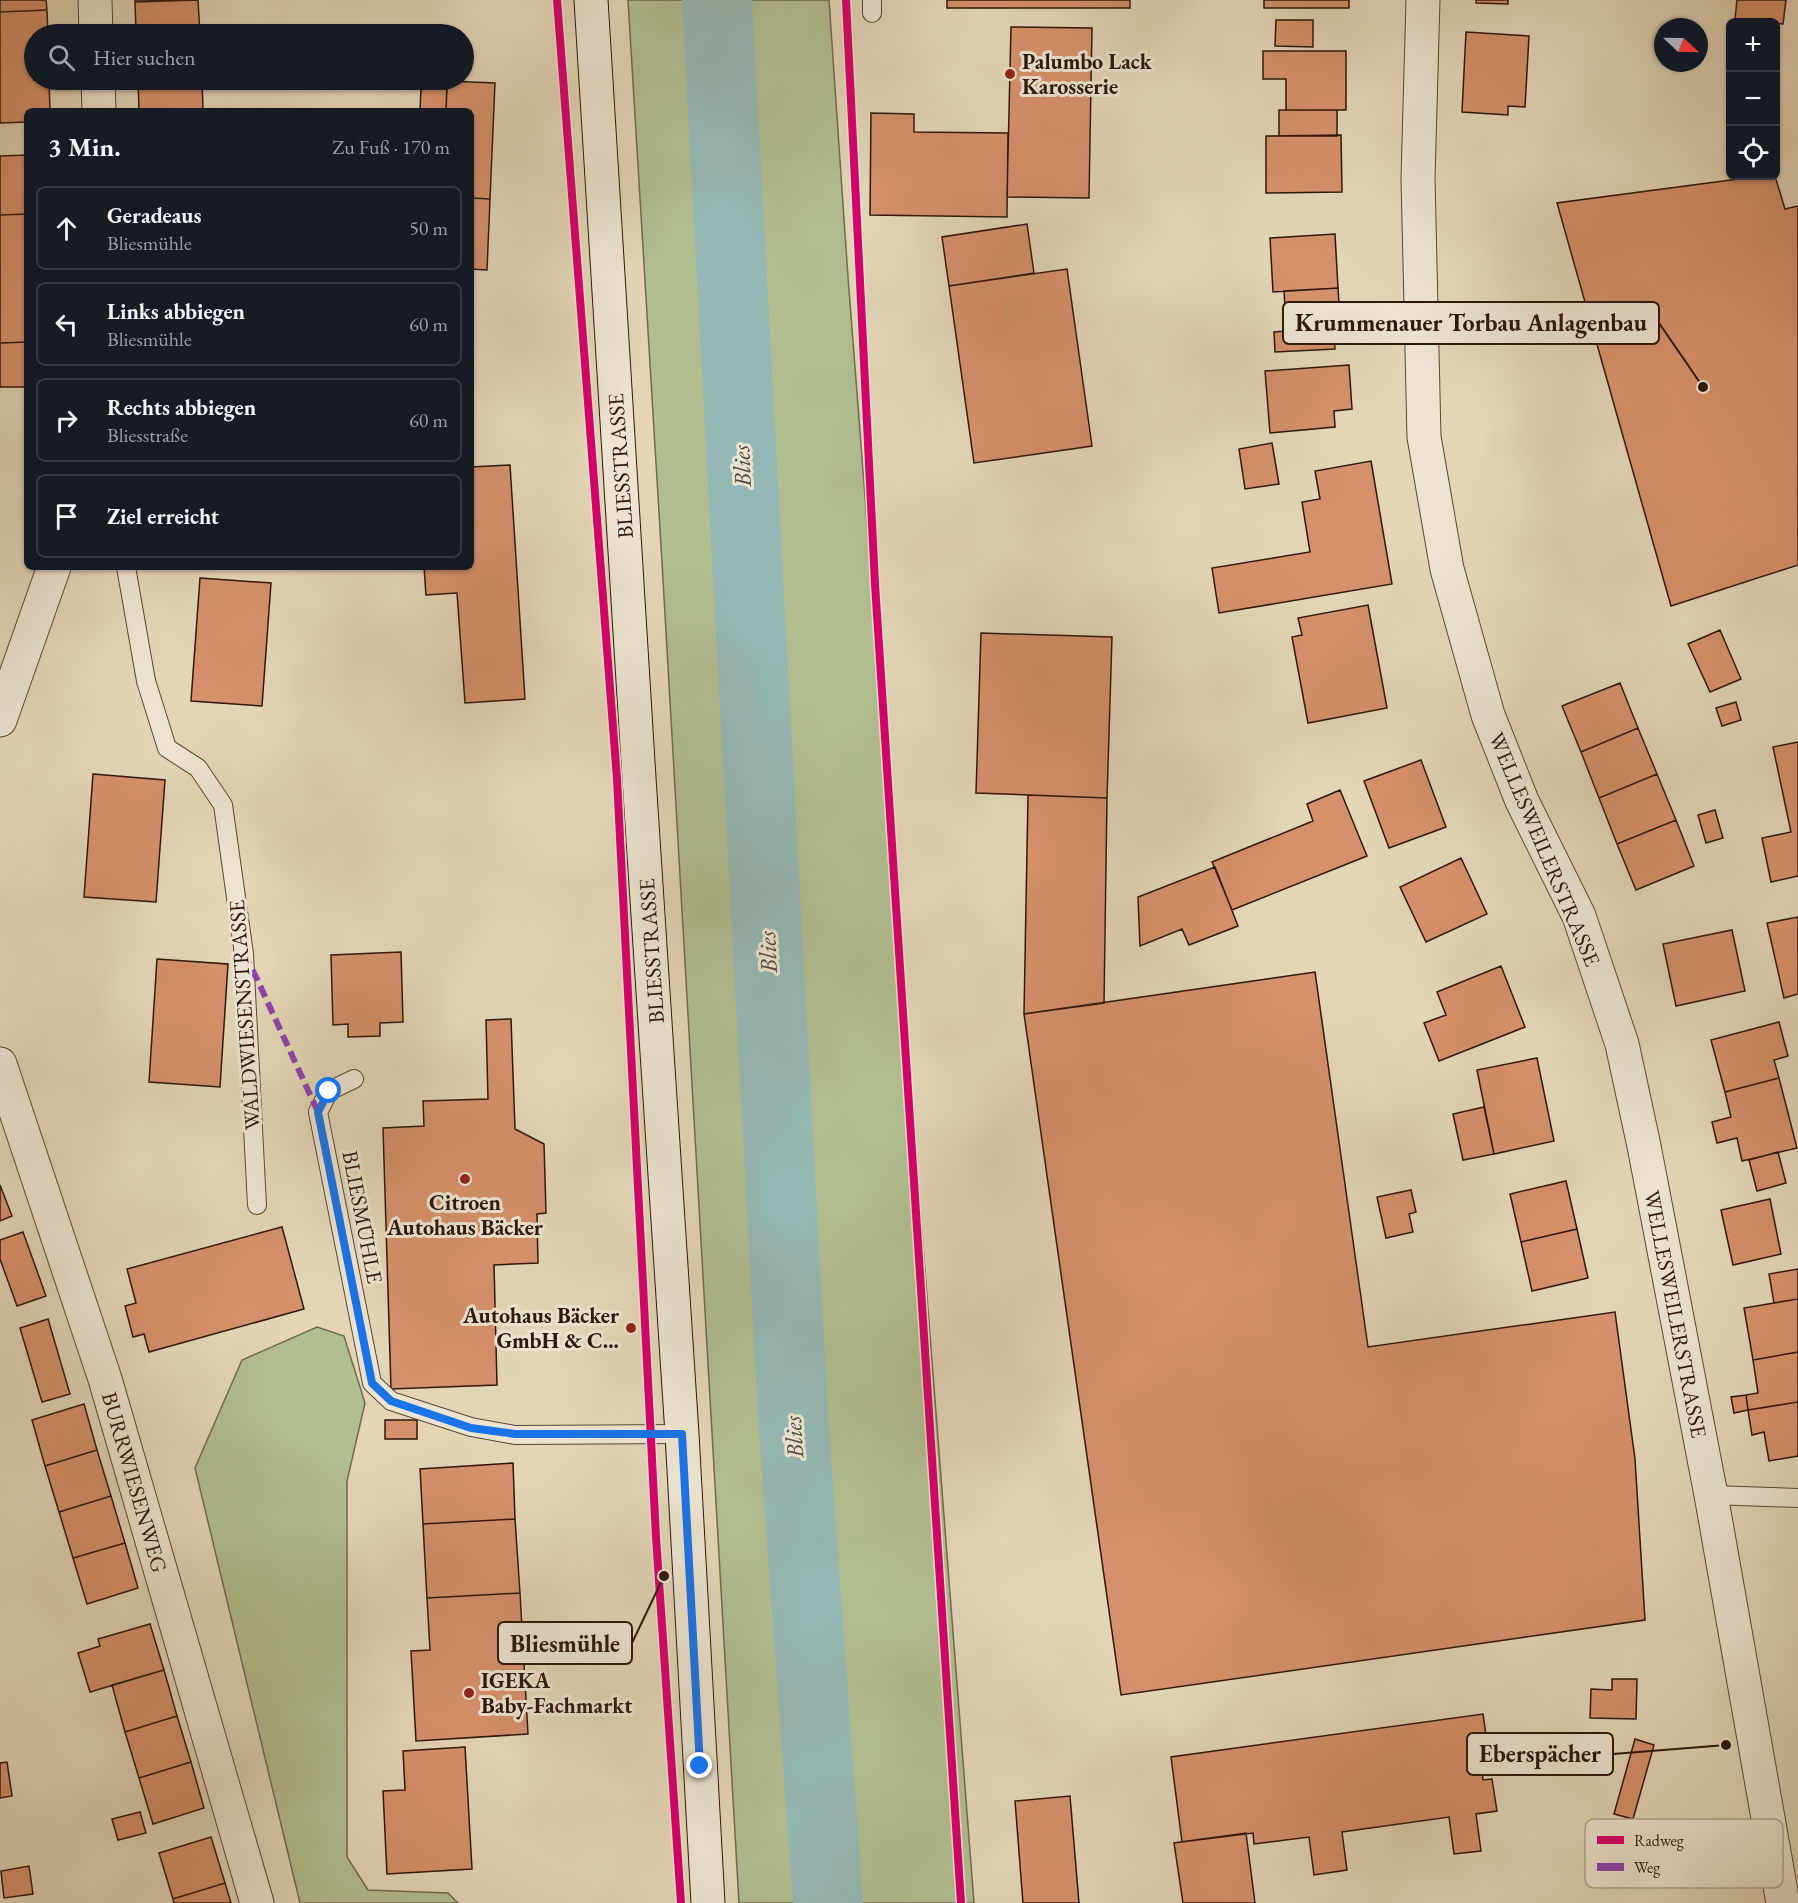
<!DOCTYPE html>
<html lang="de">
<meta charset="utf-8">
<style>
body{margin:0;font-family:"EB Garamond",serif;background:#20242c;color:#f1f3f6}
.controls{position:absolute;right:18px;top:18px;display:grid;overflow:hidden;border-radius:9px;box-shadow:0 2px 4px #0004}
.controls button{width:54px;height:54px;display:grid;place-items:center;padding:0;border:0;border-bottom:2px solid #363941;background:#171b24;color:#f1f3f6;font:30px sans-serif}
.compass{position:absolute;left:1654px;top:18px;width:54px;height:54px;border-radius:50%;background:#171b24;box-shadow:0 2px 4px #0004;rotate:112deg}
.stop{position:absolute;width:18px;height:18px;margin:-14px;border:4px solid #1a73e8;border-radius:50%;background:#fff}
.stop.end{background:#1a73e8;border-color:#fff;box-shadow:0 2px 6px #0008}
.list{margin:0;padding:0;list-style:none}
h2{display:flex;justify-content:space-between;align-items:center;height:78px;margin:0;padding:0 24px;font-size:26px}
h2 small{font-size:20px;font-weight:400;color:#9ea1a6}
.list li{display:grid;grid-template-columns:39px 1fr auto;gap:18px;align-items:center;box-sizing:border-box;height:84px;margin:0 12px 12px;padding:0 12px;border:2px solid #363941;border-radius:9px}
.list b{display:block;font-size:22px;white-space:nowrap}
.list p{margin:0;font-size:20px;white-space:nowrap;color:#9ea1a6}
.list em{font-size:20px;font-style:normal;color:#9ea1a6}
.icon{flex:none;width:33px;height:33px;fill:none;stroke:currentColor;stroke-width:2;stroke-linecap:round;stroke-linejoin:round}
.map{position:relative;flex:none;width:1798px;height:1903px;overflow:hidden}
.search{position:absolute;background:#171b24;box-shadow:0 2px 4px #0004;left:24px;top:24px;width:450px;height:66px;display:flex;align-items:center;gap:15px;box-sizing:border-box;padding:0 21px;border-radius:33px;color:#9ea1a6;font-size:22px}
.panel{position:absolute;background:#171b24;box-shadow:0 2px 4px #0004;left:24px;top:108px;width:450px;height:462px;border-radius:9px}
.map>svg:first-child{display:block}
.green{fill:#b1be90;stroke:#706a4e;stroke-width:1.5}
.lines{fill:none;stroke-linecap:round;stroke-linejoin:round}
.river{stroke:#95b8b4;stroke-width:70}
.building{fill:#d5916b;stroke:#2e170b;stroke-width:1.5}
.service-casing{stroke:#5b4736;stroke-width:20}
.minor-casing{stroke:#5b4736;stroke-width:35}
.tertiary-casing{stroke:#5b4736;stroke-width:35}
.secondary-casing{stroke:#2e170b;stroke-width:35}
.service{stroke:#ece4d0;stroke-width:18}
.minor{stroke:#ece4d0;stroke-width:33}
.tertiary{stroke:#ece4d0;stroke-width:33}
.secondary{stroke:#ece4d0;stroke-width:33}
.quiet{stroke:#8e44ad;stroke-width:6;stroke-dasharray:12 6;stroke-linecap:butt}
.cycleway-casing{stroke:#ece4d0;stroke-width:11}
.cycleway{stroke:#d6006c;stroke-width:8}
.route{stroke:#1a73e8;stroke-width:8}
.poi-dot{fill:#8f2418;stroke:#ece4d0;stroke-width:2}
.labels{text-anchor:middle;stroke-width:6;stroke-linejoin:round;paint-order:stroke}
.poi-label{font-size:22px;font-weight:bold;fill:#2e170b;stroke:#ece4d0;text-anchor:start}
.street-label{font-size:22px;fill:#2e170b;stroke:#ece4d0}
.water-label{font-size:24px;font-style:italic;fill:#4d473e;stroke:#ece4d0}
.key{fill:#ece4d0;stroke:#b3a695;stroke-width:1.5}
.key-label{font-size:16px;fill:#2e170b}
.leader{fill:none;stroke:#2e170b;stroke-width:2}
.callout-dot{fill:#2e170b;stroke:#ece4d0;stroke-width:2}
.callout{fill:#ece4d0;stroke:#2e170b;stroke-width:2}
.callout-label{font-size:24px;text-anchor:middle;font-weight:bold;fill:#2e170b}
</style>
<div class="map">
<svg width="1798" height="1903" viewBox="0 0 1798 1903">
<rect width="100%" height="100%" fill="#e2d6b7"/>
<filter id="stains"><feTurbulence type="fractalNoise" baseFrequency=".00333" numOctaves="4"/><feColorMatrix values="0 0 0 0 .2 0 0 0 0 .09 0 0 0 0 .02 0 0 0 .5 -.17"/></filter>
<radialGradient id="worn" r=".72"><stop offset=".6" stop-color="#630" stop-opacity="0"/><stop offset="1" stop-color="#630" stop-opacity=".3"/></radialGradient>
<path class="green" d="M628 0H829L848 277 974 1903H739L662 562Z
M317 1327 344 1336 365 1403 347 1481V1857L368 1890 448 1893 458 1903H300L195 1468 242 1360Z"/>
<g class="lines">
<path class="river" d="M717 0 793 1416 828 1903"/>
</g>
<path class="building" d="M0 0H46L47 10 0 12Z
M135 0H198L135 2Z
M198 0 200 34H136L135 2Z
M947 0H1130V8H947Z
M1264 0H1349V8H1264Z
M1476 0H1508V4L1476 3Z
M1737 0H1786L1783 24 1735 19Z
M47 10 48 34H34V80H49L50 111H27V122L0 123V12Z
M1276 20H1313V47L1275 46Z
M1011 27 1092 28 1089 198 1007 197Z
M1466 32 1529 36 1525 107 1508 106V115L1462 112Z
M1263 51H1346V110H1286V79H1263Z
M138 80H202L203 109 139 111Z
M447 81 495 83 490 199 471 198V111H446Z
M421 88 447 89 446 111H420Z
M1279 110H1337V136H1279Z
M871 113 914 114V132L1008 133 1007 217 870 215Z
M1341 135 1342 192 1266 193V136Z
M27 155V214L0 215V156Z
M1761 176H1775L1785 209 1798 206V565L1671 606 1557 203Z
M471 198 490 199 487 270 471 269Z
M27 214V342L0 343V215Z
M1027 224 1034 273 949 286 942 237Z
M1335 234 1338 288 1273 292 1270 238Z
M1067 269 1092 446 974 463 949 286Z
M1338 288 1341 334 1287 337 1284 291Z
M1286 331 1287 337 1334 334 1335 349 1275 352 1274 332Z
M27 342V387H0V343Z
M1349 365 1352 409 1334 411 1335 427 1270 433 1265 371Z
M1272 443 1279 484 1245 489 1239 449Z
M1371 461 1392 584 1219 613 1212 568 1310 552 1302 502 1320 499 1315 471Z
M510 465 525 699 465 703 457 593 426 595 424 567H471V467Z
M200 578 271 583 262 706 191 701Z
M1368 605 1387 708 1308 723 1292 637 1302 635 1298 618Z
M1720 630 1741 679 1710 692 1688 644Z
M981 633 1112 637 1107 798 976 793Z
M1620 683 1638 728 1581 752 1562 706Z
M1736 702 1741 720 1722 726 1716 708Z
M1638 728 1657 774 1599 798 1581 752Z
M1798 742V876L1771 882 1762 838 1791 832 1773 747Z
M1421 760 1446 827 1389 848 1364 781Z
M93 774 165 780 156 902 84 897Z
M1657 774 1676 820 1617 844 1599 798Z
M1340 790 1367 856 1232 910 1212 862 1313 821 1307 804Z
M1028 795 1107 798 1104 1003 1024 1014Z
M1715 810 1723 838 1706 843 1698 815Z
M1676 820 1694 866 1636 890 1617 844Z
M1461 858 1487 914 1426 942 1400 887Z
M1215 867 1238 926 1189 945 1182 929 1140 946 1138 897Z
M1798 917V994L1784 998 1767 923Z
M1732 930 1745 991 1676 1006 1663 944Z
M401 952 403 1022 380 1023V1036L348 1037V1024L333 1025 331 955Z
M157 959 228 964 220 1087 149 1082Z
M1501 966 1525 1027 1439 1061 1424 1023 1446 1015 1437 992Z
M1315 972 1368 1347 1615 1312 1635 1459 1645 1620 1121 1695 1024 1014Z
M511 1019 515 1129 544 1144 546 1213 537 1214 538 1263 494 1265 497 1385 391 1389 383 1128 424 1126 423 1101 488 1099 486 1020Z
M1779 1022 1788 1056 1774 1060 1779 1078 1725 1092 1711 1040Z
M1537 1058 1554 1141 1494 1154 1477 1070Z
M1779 1078 1797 1148 1742 1161 1737 1138 1717 1143 1712 1122 1731 1117 1725 1092Z
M1484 1107 1494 1154 1463 1160 1453 1114Z
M1778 1152 1786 1183 1757 1191 1749 1160Z
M1566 1181 1577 1229 1521 1242 1510 1194Z
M0 1185 12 1216 0 1221Z
M1411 1190 1416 1212 1409 1214 1413 1232 1386 1238 1377 1197Z
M1770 1199 1781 1254 1733 1265 1721 1210Z
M282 1227 304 1309 149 1352 144 1334 133 1337 125 1306 136 1303 127 1269Z
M1577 1229 1588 1278 1532 1291 1521 1242Z
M23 1232 46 1296 17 1306 0 1259V1240Z
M1798 1269V1299L1774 1303 1769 1274Z
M1798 1299V1352L1753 1360 1744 1308Z
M48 1319 70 1394 42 1402 20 1328Z
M1798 1352V1402L1748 1410 1746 1395 1758 1393 1753 1360Z
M1746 1395 1748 1410 1734 1413 1731 1397Z
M1798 1402V1456L1769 1461 1764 1432 1752 1435 1748 1410Z
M84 1404 97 1450 45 1466 32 1420Z
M385 1420H417V1439H385Z
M97 1450 111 1496 59 1512 45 1466Z
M513 1463 515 1519 423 1524 420 1469Z
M111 1496 125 1543 73 1558 59 1512Z
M515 1519 520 1593 427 1598 423 1524Z
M125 1543 138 1588 87 1604 73 1558Z
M520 1593 528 1734 416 1741 411 1651 430 1650 427 1598Z
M150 1624 164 1670 90 1692 78 1653 100 1646 98 1639Z
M164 1670 177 1716 125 1732 112 1685Z
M1612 1679H1637L1636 1719 1590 1718 1591 1689 1612 1690Z
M1483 1714 1488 1749 1480 1750 1483 1780 1492 1779 1497 1811 1476 1814 1481 1851 1454 1854 1449 1817 1342 1832 1347 1870 1314 1875 1309 1837 1254 1844 1253 1833 1182 1842 1171 1757Z
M177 1716 191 1762 139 1778 125 1732Z
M1635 1739 1654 1745 1633 1819 1614 1814Z
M465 1747 472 1869 387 1874 383 1791 405 1790 403 1751Z
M7 1762 12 1796 0 1798V1763Z
M191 1762 204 1808 153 1824 139 1778Z
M1070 1796 1079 1903H1023L1015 1801Z
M140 1812 146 1833 118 1840 112 1819Z
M1246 1833 1255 1903H1183L1174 1843Z
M211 1837 225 1883 173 1899 159 1853Z
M29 1866 33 1894 4 1898 1 1871Z
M225 1883 231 1903H174L173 1899Z"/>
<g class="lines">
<defs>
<path id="service" d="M872 0V13
M126 567 146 681 167 748 198 768 223 805 244 954 257 1205
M354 1079 329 1091 318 1112 372 1383 391 1401 471 1427 515 1435 682 1434
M1711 1495 1798 1498"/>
<path id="minor" d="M95 0 96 34
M98 80 99 111
M0 720 54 567
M0 1064 105 1379 257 1903"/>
<path id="tertiary" d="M1423 0 1418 178 1424 437 1447 569 1488 715 1522 801 1579 916 1622 1044 1644 1146 1711 1495 1783 1903"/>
<path id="secondary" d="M591 0 639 778 682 1434 708 1903"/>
</defs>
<use href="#service" class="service-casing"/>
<use href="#minor" class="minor-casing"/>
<use href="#tertiary" class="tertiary-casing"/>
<use href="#secondary" class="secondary-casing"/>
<use href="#service" class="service"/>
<use href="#minor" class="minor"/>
<use href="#tertiary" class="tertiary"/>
<use href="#secondary" class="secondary"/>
<path class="quiet" d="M244 954 257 979 318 1112"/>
<defs>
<path id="cycleway" d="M557 0 617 779 656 1537 681 1903
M846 0 875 584 961 1903"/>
</defs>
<use href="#cycleway" class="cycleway-casing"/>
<use href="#cycleway" class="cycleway"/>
</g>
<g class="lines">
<path class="route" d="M329 1091 318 1112 372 1383 391 1401 471 1428 515 1434H682L700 1766"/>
</g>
<g class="poi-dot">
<circle cx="1010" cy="74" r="6"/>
<circle cx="465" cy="1179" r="6"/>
<circle cx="631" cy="1328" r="6"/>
<circle cx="469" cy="1693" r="6"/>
</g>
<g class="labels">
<g class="poi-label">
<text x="1022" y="69">Palumbo Lack<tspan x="1022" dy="25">Karosserie</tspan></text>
<text x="465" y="1210" text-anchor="middle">Citroen<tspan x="465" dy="25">Autohaus Bäcker</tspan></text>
<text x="619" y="1323" text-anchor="end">Autohaus Bäcker<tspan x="619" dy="25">GmbH &amp; C...</tspan></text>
<text x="481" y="1688">IGEKA<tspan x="481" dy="25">Baby-Fachmarkt</tspan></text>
</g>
<g class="street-label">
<text transform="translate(620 466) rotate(-94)" y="8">BLIESSTRASSE</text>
<text transform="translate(1545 849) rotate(67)" y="8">WELLESWEILERSTRASSE</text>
<text transform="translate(651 951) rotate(-94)" y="8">BLIESSTRASSE</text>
<text transform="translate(244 1015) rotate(-94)" y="8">WALDWIESENSTRASSE</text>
<text transform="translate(363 1217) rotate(79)" y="8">BLIESMÜHLE</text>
<text transform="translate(1676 1314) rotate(79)" y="8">WELLESWEILERSTRASSE</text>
<text transform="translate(135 1482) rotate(74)" y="8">BURRWIESENWEG</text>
</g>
<g class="water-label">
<text transform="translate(742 466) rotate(-93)" y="8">Blies</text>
<text transform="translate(768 952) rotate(-93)" y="8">Blies</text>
<text transform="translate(794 1437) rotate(-94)" y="8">Blies</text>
</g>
</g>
<rect x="1585" y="1819" width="198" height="69" rx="9" class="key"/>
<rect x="1597" y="1836" width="27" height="8" fill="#d6006c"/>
<rect x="1597" y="1863" width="27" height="8" fill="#8e44ad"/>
<g class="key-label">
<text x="1634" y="1846">Radweg</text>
<text x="1634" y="1873">Weg</text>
</g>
<path class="leader" d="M1703 387L1659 323M664 1576L632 1643M1726 1745L1613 1754"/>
<g class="callout-dot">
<circle cx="1703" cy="387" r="6"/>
<circle cx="664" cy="1576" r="6"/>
<circle cx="1726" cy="1745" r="6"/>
</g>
<g class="callout">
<rect x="1283" y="302" width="376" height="42" rx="6"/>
<rect x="498" y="1622" width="134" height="42" rx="6"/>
<rect x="1467" y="1733" width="146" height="42" rx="6"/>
</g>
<g class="callout-label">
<text x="1471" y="331">Krummenauer Torbau Anlagenbau</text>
<text x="565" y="1652">Bliesmühle</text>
<text x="1540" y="1762">Eberspächer</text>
</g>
<rect width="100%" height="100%" filter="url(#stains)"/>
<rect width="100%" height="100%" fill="url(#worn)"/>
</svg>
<div class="controls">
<button>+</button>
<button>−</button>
<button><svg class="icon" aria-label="locate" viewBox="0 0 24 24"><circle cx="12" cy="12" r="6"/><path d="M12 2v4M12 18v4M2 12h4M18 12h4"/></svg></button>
</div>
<svg class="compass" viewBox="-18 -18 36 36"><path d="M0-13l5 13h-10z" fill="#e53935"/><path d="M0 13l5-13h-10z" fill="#9ea1a6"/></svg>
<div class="stop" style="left:329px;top:1091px"></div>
<div class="stop end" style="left:700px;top:1766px"></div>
<div class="search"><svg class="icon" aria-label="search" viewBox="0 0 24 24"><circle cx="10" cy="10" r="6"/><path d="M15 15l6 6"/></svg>Hier suchen</div>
<section class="panel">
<h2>3 Min.<small>Zu Fuß · 170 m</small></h2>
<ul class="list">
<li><svg class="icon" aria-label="ahead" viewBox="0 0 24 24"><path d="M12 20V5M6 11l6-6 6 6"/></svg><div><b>Geradeaus</b><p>Bliesmühle</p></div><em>50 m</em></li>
<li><svg class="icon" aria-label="left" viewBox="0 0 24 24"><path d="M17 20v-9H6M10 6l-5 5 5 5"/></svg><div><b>Links abbiegen</b><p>Bliesmühle</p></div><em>60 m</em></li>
<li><svg class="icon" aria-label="right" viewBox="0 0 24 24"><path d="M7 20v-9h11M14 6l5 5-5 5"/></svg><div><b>Rechts abbiegen</b><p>Bliesstraße</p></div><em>60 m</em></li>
<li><svg class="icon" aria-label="arrive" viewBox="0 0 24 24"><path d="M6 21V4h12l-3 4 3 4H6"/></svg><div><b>Ziel erreicht</b></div></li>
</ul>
</section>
</div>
